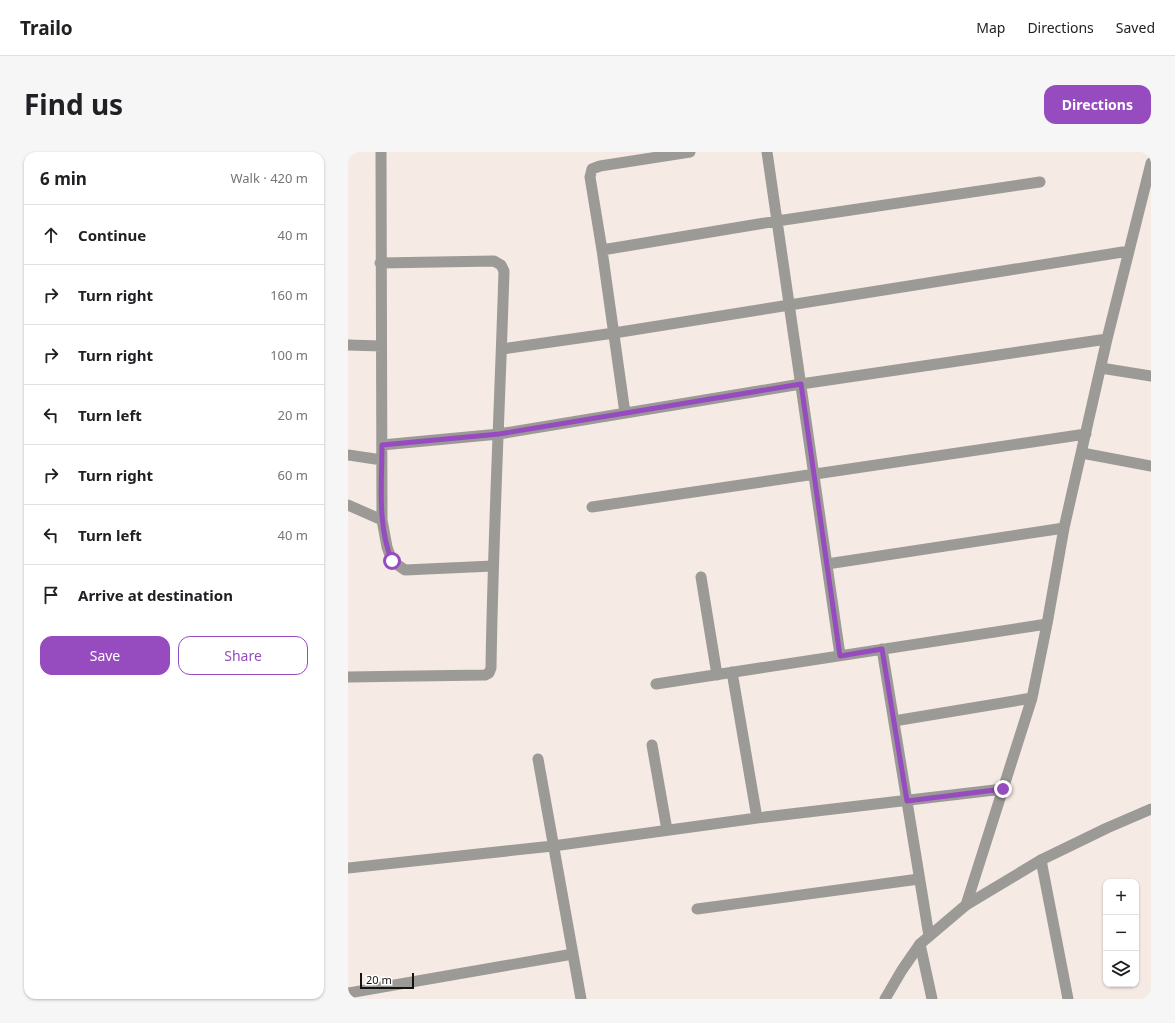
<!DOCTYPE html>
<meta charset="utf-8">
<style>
body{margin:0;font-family:"Noto Sans",sans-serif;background:#f6f6f6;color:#202124}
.controls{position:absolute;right:12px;bottom:12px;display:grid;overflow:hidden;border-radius:8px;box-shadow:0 1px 3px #0004}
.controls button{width:36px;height:36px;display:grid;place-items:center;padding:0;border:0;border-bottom:1px solid #e0e0e0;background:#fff;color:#202124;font:20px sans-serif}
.scale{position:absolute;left:12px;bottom:10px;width:54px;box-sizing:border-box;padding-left:4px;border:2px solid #15110f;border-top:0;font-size:11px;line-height:14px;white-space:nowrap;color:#15110f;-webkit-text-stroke:3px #fff;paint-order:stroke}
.stop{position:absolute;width:12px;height:12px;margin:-9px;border:3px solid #964cbf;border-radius:50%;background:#fff}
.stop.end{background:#964cbf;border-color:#fff;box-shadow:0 1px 4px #0008}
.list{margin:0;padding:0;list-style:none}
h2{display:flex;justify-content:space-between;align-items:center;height:52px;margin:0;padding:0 16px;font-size:17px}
h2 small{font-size:13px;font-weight:400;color:#757577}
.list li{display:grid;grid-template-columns:26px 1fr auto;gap:12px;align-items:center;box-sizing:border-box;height:60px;padding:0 16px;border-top:1px solid #e0e0e0}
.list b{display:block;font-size:15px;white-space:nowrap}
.list em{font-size:13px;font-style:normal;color:#757577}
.actions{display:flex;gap:8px;padding:12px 16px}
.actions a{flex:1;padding:9px 0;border:1px solid #964cbf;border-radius:12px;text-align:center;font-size:14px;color:#964cbf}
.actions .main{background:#964cbf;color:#fff}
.icon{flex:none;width:22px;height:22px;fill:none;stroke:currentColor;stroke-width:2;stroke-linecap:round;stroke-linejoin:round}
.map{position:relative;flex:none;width:803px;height:847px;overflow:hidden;border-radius:12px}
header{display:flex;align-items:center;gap:24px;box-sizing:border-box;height:56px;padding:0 20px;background:#fff;border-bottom:1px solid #e0e0e0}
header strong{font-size:19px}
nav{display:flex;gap:22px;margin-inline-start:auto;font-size:14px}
.intro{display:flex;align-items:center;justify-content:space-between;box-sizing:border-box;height:96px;padding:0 24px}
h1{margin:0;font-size:28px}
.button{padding:10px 18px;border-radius:12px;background:#964cbf;color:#fff;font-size:14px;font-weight:700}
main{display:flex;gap:24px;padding:0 24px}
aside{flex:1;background:#fff;border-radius:12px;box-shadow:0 1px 3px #0004}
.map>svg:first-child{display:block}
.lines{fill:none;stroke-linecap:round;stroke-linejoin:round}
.minor{stroke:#9c9a96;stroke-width:11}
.tertiary{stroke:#9c9a96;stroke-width:11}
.route{stroke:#964cbf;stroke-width:5}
</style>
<header>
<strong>Trailo</strong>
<nav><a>Map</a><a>Directions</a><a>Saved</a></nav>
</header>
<div class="intro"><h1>Find us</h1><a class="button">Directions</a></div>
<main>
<aside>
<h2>6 min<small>Walk · 420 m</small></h2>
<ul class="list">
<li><svg class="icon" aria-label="ahead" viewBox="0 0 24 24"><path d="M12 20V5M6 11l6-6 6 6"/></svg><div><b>Continue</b></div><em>40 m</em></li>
<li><svg class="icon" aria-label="right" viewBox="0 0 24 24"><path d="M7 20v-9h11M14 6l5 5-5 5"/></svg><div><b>Turn right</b></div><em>160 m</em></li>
<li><svg class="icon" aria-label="right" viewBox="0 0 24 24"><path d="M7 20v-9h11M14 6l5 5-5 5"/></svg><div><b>Turn right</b></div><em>100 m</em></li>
<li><svg class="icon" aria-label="left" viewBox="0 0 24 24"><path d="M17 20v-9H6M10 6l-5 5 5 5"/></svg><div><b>Turn left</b></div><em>20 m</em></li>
<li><svg class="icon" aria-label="right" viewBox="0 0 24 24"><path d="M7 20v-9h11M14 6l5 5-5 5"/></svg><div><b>Turn right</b></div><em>60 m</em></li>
<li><svg class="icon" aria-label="left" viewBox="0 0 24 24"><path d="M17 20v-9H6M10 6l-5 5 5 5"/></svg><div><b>Turn left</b></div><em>40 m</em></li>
<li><svg class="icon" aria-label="arrive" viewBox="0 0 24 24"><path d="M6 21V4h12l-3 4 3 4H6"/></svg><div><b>Arrive at destination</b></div></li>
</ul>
<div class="actions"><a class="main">Save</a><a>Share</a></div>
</aside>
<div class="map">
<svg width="803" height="847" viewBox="0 0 803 847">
<rect width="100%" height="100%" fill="#f5eae4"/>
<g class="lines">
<path class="minor" d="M33 0 34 368 39 395 44 409 57 418 145 414
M419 0 492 503
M254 98 429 69 692 30
M0 193 33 194
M154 197 266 181 781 99
M753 216 803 224
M277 261 254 98 242 25 244 17 252 14 342 0
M34 293 151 282 453 232 759 187
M734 301 803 314
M0 303 34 308
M0 353 34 368
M244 355 738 282
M479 412 716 376
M353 425 369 523
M534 497 581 784
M384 520 409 666
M0 525 137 523 141 521 143 516C145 384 152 251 156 119L153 113 146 109 32 111
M308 532 699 472
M546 569 684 546
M304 593 319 678
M190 607 233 847
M693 708 720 847
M0 716 205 694 409 666 655 637
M618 753 684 546 699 472 716 376 759 187 803 11
M349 757 571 727
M572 792 584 847
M0 841 225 802"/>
<path class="tertiary" d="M537 847 554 818 572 792 618 753 693 708 759 676 803 657"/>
</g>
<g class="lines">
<path class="route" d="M44 409C29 373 34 331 34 293L151 282 453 232 492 504 534 497 559 649 655 637"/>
</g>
</svg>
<div class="controls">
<button>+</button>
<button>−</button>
<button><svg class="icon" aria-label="layers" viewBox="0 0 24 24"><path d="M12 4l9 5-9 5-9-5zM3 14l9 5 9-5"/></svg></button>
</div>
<div class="scale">20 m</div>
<div class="stop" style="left:44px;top:409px"></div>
<div class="stop end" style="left:655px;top:637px"></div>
</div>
</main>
